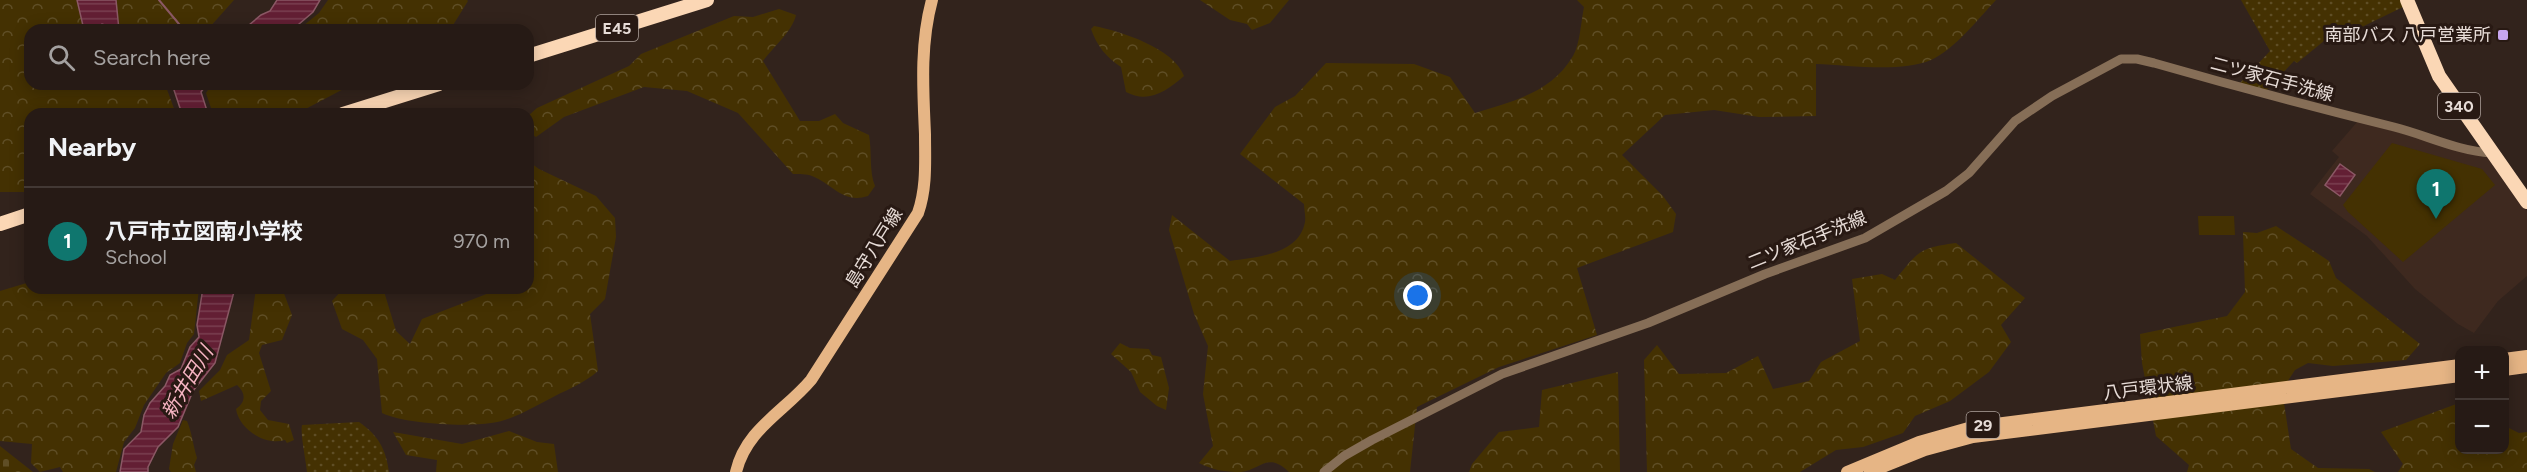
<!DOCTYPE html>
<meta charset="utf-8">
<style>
body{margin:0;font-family:Figtree,"Noto Sans JP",sans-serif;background:#322722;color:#f1f3f6}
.controls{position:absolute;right:18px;bottom:18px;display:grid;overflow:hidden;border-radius:12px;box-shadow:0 3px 15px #0003}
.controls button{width:54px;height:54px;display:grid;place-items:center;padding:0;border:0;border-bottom:2px solid #423834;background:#261a15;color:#f1f3f6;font:30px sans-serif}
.you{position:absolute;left:1418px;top:296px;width:21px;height:21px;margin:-15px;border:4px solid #fff;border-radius:50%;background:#1a73e8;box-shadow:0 0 0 9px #1a73e833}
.badge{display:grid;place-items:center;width:39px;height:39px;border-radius:50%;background:#0f766e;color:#fff;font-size:20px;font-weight:700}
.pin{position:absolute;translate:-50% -50px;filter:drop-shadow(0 2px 3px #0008)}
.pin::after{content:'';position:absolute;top:32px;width:21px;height:18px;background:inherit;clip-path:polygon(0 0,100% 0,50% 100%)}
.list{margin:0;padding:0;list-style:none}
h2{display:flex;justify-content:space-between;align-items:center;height:78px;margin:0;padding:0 24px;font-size:26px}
h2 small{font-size:20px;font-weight:400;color:#a4a1a0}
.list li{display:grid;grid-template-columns:39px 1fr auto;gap:18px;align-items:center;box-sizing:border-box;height:108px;padding:0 24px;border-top:2px solid #423834}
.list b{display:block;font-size:22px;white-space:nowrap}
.list p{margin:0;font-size:20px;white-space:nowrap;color:#a4a1a0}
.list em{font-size:20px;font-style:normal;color:#a4a1a0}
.icon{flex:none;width:33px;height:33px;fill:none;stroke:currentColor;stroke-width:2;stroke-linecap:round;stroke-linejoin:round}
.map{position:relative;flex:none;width:2527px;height:472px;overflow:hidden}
.search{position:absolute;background:#261a15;box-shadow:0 3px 15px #0003;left:24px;top:24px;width:510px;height:66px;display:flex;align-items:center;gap:15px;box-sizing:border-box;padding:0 21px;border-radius:18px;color:#a4a1a0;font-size:22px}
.panel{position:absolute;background:#261a15;box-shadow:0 3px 15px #0003;left:24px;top:108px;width:510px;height:186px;border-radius:18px}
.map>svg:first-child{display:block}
.built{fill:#3e291f}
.grass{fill:url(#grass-dots)}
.forest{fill:url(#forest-crowns)}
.cemetery{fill:url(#cemetery-stones)}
.pitch{fill:#443102}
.water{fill:url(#water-rules);stroke:#8b5865;stroke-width:1.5}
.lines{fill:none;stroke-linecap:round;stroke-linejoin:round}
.stream{stroke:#8b5865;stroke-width:2}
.minor{stroke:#866e57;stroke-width:9}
.major{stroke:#e6b585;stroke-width:12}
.highway{stroke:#fbd7b5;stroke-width:14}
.poi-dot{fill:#c7a6ef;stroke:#281913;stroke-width:2}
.labels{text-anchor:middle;stroke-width:6;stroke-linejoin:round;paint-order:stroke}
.shield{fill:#281913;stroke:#aea29c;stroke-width:1.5}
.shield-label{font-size:16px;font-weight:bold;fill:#e7dcd7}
.poi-label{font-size:18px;fill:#e7dcd7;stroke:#281913;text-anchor:end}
.street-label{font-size:18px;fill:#e7dcd7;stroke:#281913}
.water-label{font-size:20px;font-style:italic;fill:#f6b4c2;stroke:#281913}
</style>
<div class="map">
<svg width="2527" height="472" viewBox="0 0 2527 472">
<defs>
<pattern id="grass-dots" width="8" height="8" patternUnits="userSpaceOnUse" patternTransform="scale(1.5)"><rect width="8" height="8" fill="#443102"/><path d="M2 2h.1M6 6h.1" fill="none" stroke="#5f4e26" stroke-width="1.8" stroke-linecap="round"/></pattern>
<pattern id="forest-crowns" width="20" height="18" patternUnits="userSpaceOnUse" patternTransform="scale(1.5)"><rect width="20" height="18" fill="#443102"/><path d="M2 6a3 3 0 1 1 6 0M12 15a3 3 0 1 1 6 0" fill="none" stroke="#5f4e26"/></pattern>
<pattern id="cemetery-stones" width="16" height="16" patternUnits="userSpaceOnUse" patternTransform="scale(1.5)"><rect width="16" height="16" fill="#443102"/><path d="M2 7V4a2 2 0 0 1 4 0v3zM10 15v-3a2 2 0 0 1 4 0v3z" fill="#5f4e26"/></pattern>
<pattern id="water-rules" width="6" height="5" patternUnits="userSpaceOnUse" patternTransform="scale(1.5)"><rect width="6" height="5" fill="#631f34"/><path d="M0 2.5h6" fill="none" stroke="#793f51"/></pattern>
</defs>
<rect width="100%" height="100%" fill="#32231c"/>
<path class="built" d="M2358 121 2488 158 2527 211V276L2498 301 2474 333 2458 324 2415 289 2367 236 2310 194 2339 157 2332 151Z"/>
<path class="grass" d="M2241 0H2400L2403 7 2333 41 2330 36 2297 63 2294 61 2265 92 2239 84 2270 51Z
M359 422C378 435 386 449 389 472H307C306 461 300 433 302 425Z"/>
<path class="forest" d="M0 0H234L209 28 197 30H30V84H165L176 114H30V192H0Z
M328 0H467L468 1 450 30H298L319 13Z
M1200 0H1289L1270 23 1252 30 1247 24 1230 20Z
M1577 0H1996C1978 19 1955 49 1931 60 1900 73 1849 65 1816 64V116L1759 117 1714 110 1665 115 1622 155 1663 196 1676 214 1673 232 1577 268 1597 335 1499 367 1417 407 1410 472H1289C1268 451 1260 470 1241 472 1224 472 1213 470 1199 463L1213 446 1203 394 1208 346 1194 314 1169 230 1172 215 1230 261C1256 257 1299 255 1305 222 1306 217 1304 209 1304 204L1240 154 1275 107 1295 96 1326 63 1414 64 1450 77 1475 113C1513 101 1551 93 1573 56 1580 44 1581 21 1584 7Z
M779 9 796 15C792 32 774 46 763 61L800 121H819L835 114 843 123 869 135C872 151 869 172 875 186L868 196C843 204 834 185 812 176 807 174 799 174 793 174L738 113 687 91 644 87 564 117 536 137 528 132V116L537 108 629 66 641 54 734 16 753 17Z
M1094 26C1120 31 1174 48 1184 76 1167 91 1148 104 1126 92L1121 67C1106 57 1097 46 1091 29Z
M212 84H353L296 114H213L206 93Z
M528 161 539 169 596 196 615 218 616 237 605 299 590 314 598 371C584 383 571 388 555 396 535 406 514 420 491 423 465 427 405 424 382 413L377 359 363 340 342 329 332 301 344 288H383L396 331 410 344 422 319 502 288H528Z
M2276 226 2329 261 2336 278 2420 344 2406 360 2333 366 2308 363 2295 370 2282 390 2291 449 2318 468 2369 469 2375 472H2187L2189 465 2156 436 2142 363 2140 334 2227 316 2245 292 2243 232 2257 233Z
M1956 243 2025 298 2001 325 2011 342 1989 372 1950 401 1915 416 1903 433 1863 447 1836 450 1800 472H1647L1644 360 1657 345 1679 374 1726 373 1758 356 1773 389 1809 381 1821 362 1860 341 1852 279 1882 274 1895 280C1918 252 1918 248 1956 243Z
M30 282V288H199L194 334 187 343 180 363 166 373 144 405 135 428 124 442 116 472H63L60 467 40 472 31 463 32 444 0 441V291Z
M256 288H282L292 315 282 340 262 345 259 353 271 391 261 401 260 410 268 420 289 424 294 440 287 443 285 440C265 446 239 429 236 409 246 402 246 393 237 385L201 401 199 391 220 370 227 355 249 340Z
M1120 343 1130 348 1149 349 1152 355 1161 357 1169 388 1166 410 1157 406 1140 392 1131 372 1111 354Z
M1618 372 1620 472H1469L1472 464 1499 432 1539 427 1542 390Z
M2459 403 2460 450H2504L2505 426 2519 433 2527 432V472H2398L2403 464 2381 432Z
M183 420 187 421C192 433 193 445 197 458L194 465 196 472H171L169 469 173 444Z
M509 431 537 442 554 444 558 472H436L437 460 406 455 393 432 462 444Z"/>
<path class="cemetery" d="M0 446 33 472H0Z"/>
<path class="pitch" d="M2392 143 2482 169 2495 185 2403 262 2348 212 2343 205Z
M2198 216H2234L2235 235H2199Z"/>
<path class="water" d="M77 0H116L119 30H104L105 25 102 24 99 26 101 30H84Z
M277 0H320L313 12 292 30H243L261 15 270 11Z
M172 84H207L201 92 208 114H182Z
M2340 164 2355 175 2340 196 2325 185Z
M203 288H235L215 363 193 391 178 427 158 447 148 467V472H120L124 449 141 432 144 415 150 403 165 386 170 375 181 369 190 347 199 337 197 325Z"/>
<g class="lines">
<path class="stream" d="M159 0 184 30"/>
<path class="minor" d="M1324 472 1344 456 1372 440 1502 374 1648 323 1765 274 1865 238 1946 191 1969 173 2015 121 2052 96 2121 59H2137L2154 63C2234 86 2313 107 2394 127 2426 135 2458 151 2491 153"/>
<path class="major" d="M2504 359 2527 356
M2504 370 2527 367
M736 472C746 429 784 412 811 380L918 213C927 187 925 161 925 134 923 89 920 44 932 0
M1847 472 1919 442 1972 427 2460 365
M1870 472 1925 450 1973 437 2460 376"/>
<path class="highway" d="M2407 0 2439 76 2527 202
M528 56 707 0
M343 114 439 84
M0 224 30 214"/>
</g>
<rect class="poi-dot" x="2497" y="29" width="12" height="12" rx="3"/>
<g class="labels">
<g class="shield">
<rect x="596" y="15" width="42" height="26" rx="4.5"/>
<rect x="2438" y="93" width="42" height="26" rx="4.5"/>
<rect x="1966.5" y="412" width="33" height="26" rx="4.5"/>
</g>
<g class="shield-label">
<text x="617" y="34">E45</text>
<text x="2459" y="112">340</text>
<text x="1983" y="431">29</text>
</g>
<g class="poi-label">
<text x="2491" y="41">南部バス 八戸営業所</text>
</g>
<g class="street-label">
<text transform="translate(2272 79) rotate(15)" y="6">二ツ家石手洗線</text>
<text transform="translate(1807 240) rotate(-22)" y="6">二ツ家石手洗線</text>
<text transform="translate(874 248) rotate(-58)" y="6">島守八戸線</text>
<text transform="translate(2148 388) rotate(-7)" y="6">八戸環状線</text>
</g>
<g class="water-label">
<text transform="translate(187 382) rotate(-59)" y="7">新井田川</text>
</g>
</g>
</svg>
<div class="controls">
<button>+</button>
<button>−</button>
</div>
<div class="you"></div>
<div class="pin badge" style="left:2436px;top:219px">1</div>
<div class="search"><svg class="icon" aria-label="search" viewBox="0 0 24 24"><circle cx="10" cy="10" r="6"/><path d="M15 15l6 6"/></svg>Search here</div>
<section class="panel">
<h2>Nearby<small></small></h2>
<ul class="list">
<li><span class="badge">1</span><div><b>八戸市立図南小学校</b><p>School</p></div><em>970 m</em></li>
</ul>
</section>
</div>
